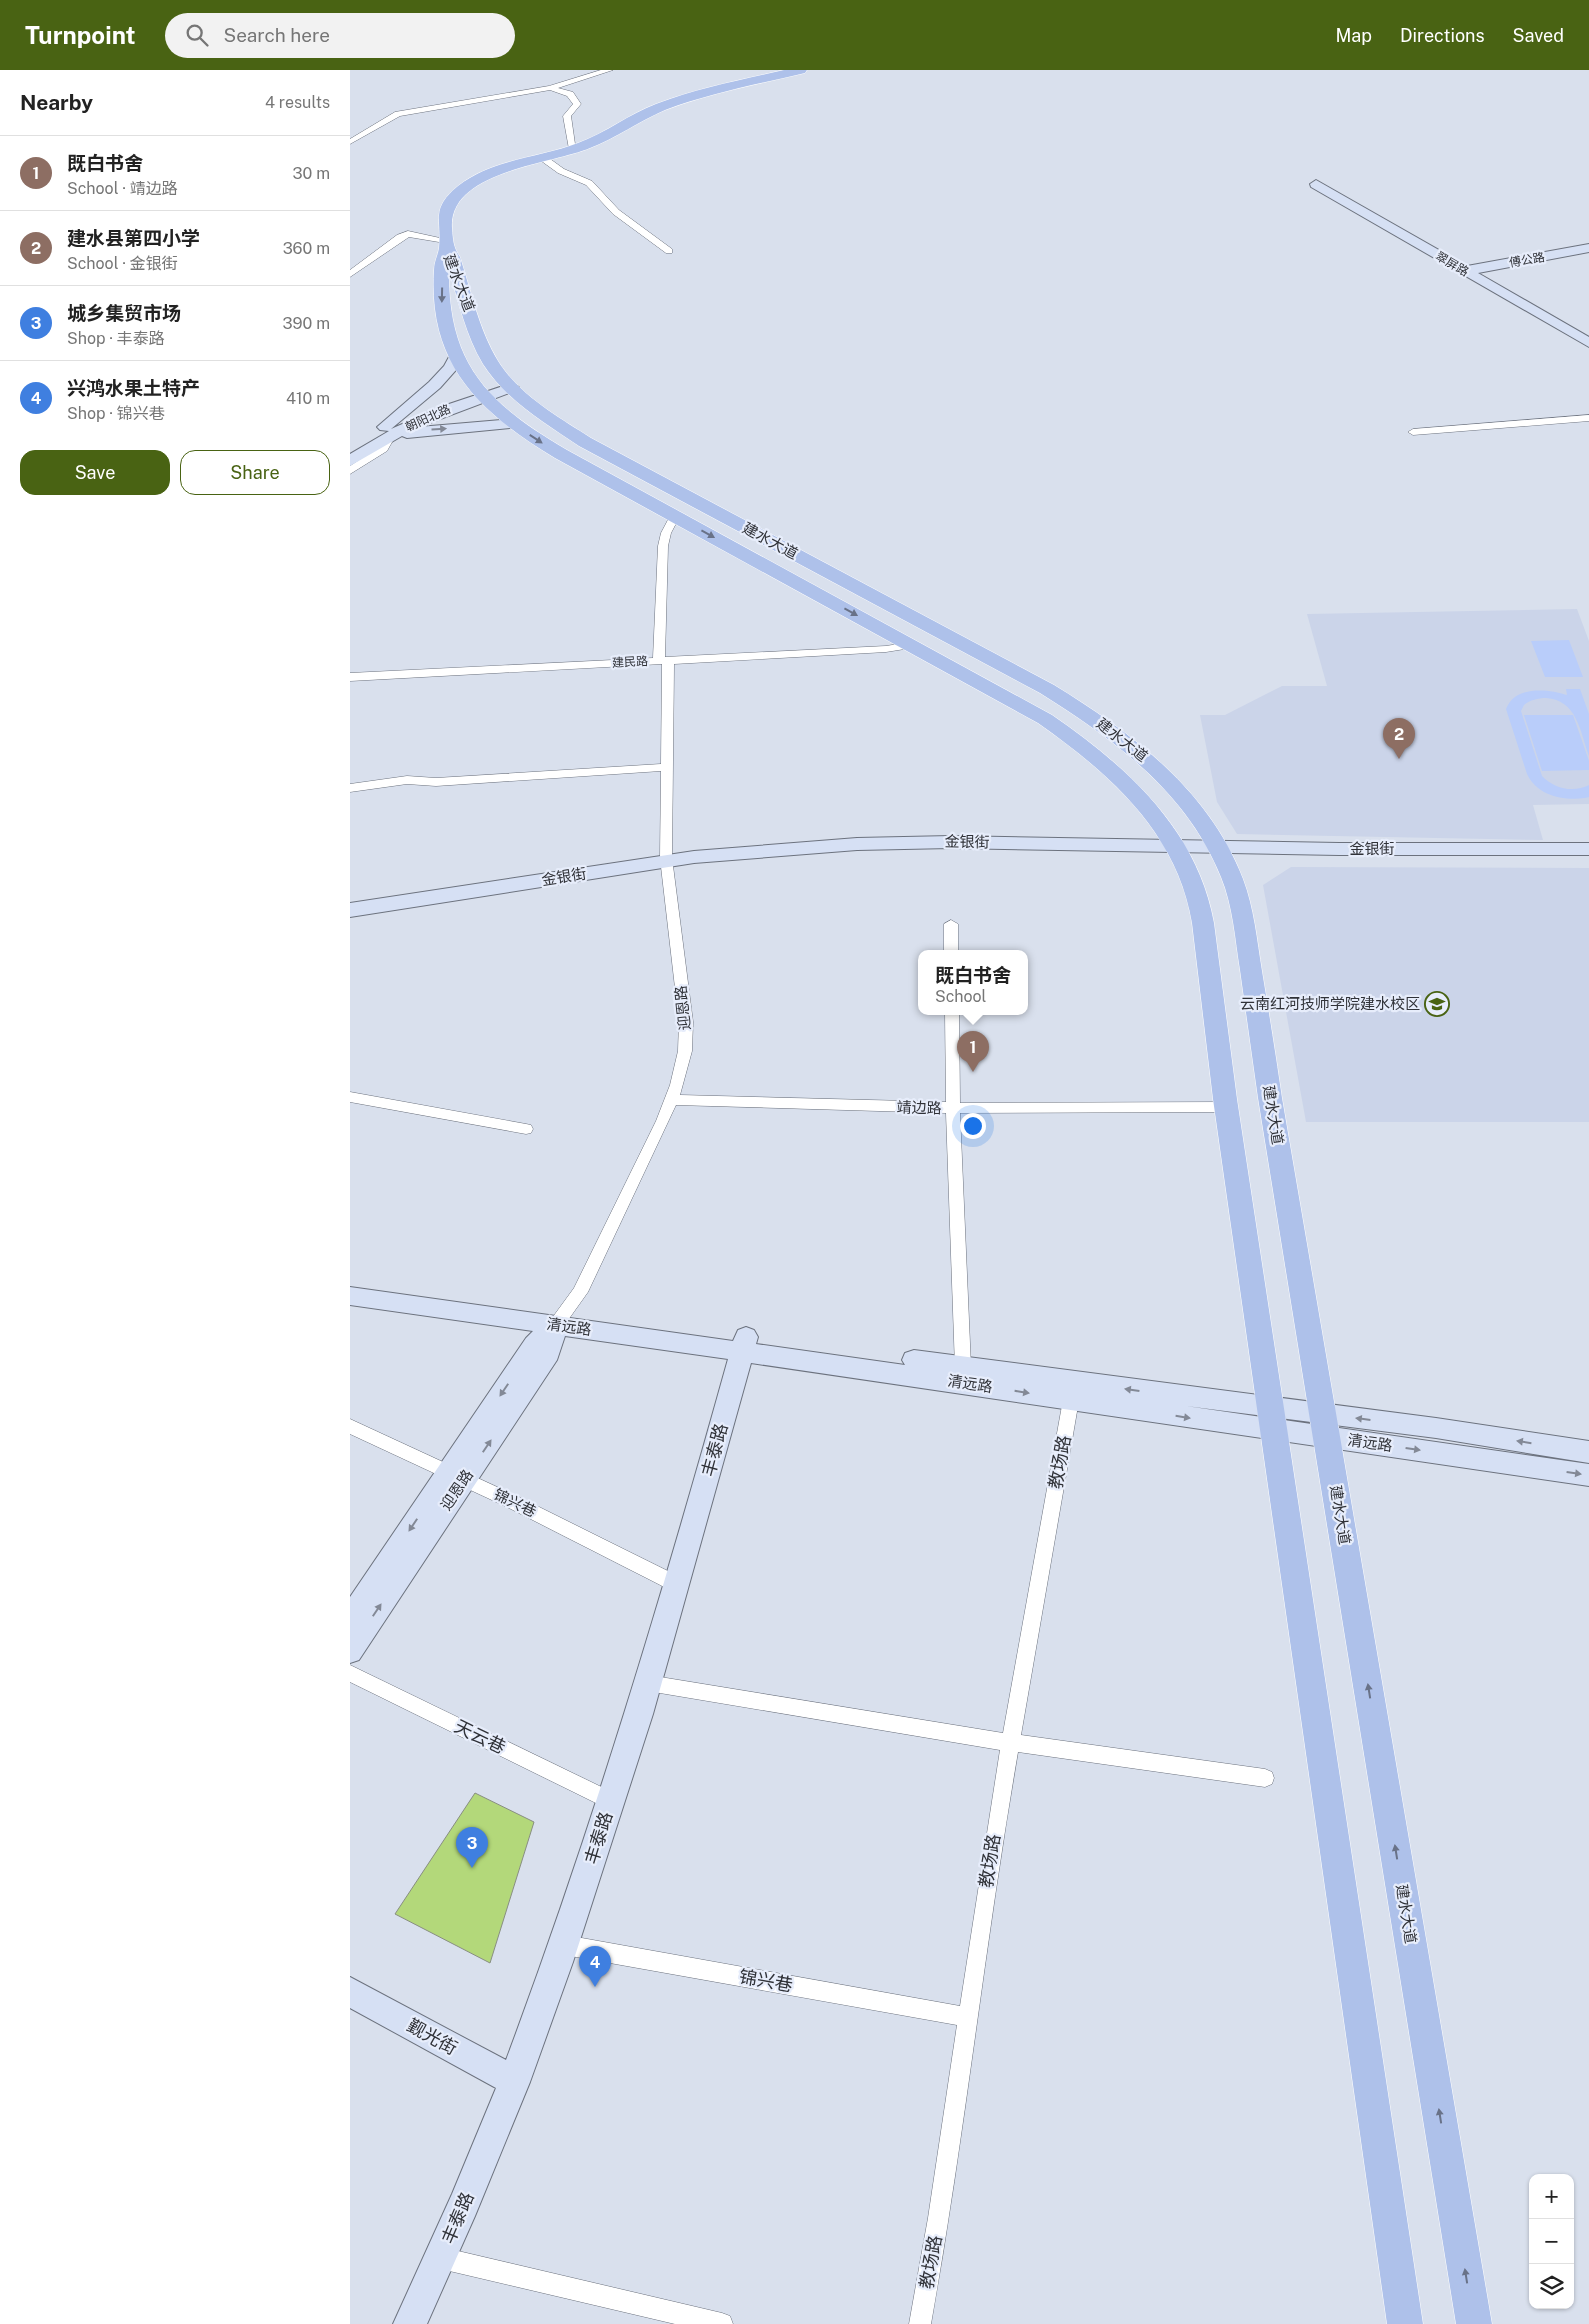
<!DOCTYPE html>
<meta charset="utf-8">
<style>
body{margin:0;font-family:"Public Sans","Noto Sans SC",sans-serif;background:#f2f2f2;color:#222}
.controls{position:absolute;right:15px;bottom:15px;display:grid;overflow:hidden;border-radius:10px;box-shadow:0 1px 4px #0004}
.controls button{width:45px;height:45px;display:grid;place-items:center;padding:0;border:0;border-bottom:1px solid #e0e0e0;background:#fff;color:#222;font:25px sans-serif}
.you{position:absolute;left:622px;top:1055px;width:18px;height:18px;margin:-12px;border:4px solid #fff;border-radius:50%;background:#1a73e8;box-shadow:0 0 0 8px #1a73e833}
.badge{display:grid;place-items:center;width:32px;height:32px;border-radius:50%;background:#496313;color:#fff;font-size:16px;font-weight:700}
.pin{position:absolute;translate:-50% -41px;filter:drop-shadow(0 1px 2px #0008)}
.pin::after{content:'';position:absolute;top:26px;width:18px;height:15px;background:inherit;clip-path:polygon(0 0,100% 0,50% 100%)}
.popup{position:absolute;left:568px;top:880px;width:110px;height:65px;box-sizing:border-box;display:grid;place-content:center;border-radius:10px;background:#fff;filter:drop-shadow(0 1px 4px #0005);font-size:16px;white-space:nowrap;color:#767676}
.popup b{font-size:19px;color:#222}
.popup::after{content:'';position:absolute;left:50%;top:100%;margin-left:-10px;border:10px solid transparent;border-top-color:#fff}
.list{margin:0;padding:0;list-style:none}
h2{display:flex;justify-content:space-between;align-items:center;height:65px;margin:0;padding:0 20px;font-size:21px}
h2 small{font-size:16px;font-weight:400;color:#767676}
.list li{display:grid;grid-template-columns:32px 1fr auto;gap:15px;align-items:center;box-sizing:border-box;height:75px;padding:0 20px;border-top:1px solid #e0e0e0}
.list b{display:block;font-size:19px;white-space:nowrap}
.list p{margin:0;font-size:16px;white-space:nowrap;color:#767676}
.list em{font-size:16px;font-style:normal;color:#767676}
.actions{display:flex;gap:10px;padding:15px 20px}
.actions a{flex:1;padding:11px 0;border:1px solid #496313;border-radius:15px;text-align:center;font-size:18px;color:#496313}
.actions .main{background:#496313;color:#fff}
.icon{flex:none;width:28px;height:28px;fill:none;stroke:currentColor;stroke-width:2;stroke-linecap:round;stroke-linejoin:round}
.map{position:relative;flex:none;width:1239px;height:2254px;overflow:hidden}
header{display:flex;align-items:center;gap:30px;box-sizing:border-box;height:70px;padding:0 25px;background:#496313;color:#fff}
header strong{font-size:24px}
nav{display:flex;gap:28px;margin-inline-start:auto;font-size:18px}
.search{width:350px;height:45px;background:#f2f2f2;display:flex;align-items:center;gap:12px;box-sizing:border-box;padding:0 18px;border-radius:28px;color:#767676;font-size:19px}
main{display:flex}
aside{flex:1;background:#fff}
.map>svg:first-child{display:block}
.built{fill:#cbd4e9}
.green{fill:#b9cdfa}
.building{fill:#b3d87a;stroke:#888e81}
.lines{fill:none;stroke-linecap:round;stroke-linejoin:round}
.street-casing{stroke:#6c727e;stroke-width:1}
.secondary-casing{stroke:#6c727e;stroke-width:2}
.primary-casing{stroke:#fff;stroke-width:1}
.street{fill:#fff;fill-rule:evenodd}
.secondary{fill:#d6e0f4;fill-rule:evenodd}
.primary{fill:#aec1ea;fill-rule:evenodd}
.oneway{fill:#697288}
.oneway2{fill:#838996}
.labels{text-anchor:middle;stroke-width:4.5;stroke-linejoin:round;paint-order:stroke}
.far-street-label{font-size:12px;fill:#303238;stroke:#e7edfb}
.street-label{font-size:15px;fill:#303238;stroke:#e7edfb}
.poi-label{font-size:15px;fill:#303238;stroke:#e7edfb;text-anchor:end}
.near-street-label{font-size:18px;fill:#303238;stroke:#e7edfb}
</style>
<header>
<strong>Turnpoint</strong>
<div class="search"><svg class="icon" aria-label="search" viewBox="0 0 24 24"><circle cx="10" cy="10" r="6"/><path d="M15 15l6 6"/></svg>Search here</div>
<nav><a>Map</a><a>Directions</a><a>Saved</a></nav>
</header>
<main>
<aside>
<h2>Nearby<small>4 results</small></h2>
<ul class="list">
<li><span class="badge" style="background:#8d6e63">1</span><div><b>既白书舍</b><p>School · 靖边路</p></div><em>30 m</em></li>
<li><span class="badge" style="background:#8d6e63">2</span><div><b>建水县第四小学</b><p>School · 金银街</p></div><em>360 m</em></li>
<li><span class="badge" style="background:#3f7fe0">3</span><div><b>城乡集贸市场</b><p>Shop · 丰泰路</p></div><em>390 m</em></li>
<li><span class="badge" style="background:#3f7fe0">4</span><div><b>兴鸿水果土特产</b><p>Shop · 锦兴巷</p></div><em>410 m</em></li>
</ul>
<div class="actions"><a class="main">Save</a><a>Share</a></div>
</aside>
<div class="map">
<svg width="1239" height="2254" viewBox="0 0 1239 2254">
<rect width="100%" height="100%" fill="#d9e0ed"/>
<path class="built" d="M1227 539 1239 571V734L1183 735 1193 770 887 764 867 732 850 645H875L932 616H977L957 544Z
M941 797 1239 798V1052H956L913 815Z"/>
<path class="green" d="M1219 570 1233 607H1195L1181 571Z
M1216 619H1230L1239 644V686C1230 661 1227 630 1196 628 1188 628 1180 630 1174 635L1171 641 1192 706C1204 719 1224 723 1239 715V727L1235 728C1214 731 1187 726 1177 704L1156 639C1165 615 1198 619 1217 625Z
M1174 645H1223L1239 691V700L1192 701Z"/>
<path class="building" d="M125 1723 184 1752 140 1893 45 1844Z"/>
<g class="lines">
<defs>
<path id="street" d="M251 0H263L208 18 223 22 231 34 221 46 226 81 219 79 213 46 223 34 217 26 200 20 50 46 0 74V69L45 42 199 16Z
M190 86H196L214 99 242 111 269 140 322 179V183H316L263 144 236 115 208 103 190 90Z
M58 161 99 170 95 173 59 167 0 207V200L47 165Z
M1239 345V351L1063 365 1058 362 1063 359Z
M41 362 46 365 37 381 0 404V396L29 377 37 363Z
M325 443 330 446 321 463 318 476 315 587 536 576 561 572 567 575 561 578 536 582 324 594 322 788 343 952 342 981 330 1025 596 1032 595 941H609L610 1033 877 1032 882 1033 884 1037 882 1041 877 1042 610 1043 621 1297 619 1302 613 1304 607 1302 605 1297 596 1043 326 1035 238 1222 211 1260 205 1261 199 1260 197 1255 224 1218 306 1051 320 1015 328 981 329 952 310 788 311 701 86 716 57 714 0 722V714L57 706 86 708 311 694 312 594 0 611V603L303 588 308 476 311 463 321 444Z
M601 850 608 854V883H594V854Z
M0 1022 176 1054 181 1055 183 1059 181 1063 176 1064 0 1032Z
M721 1323 727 1325 729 1330 671 1665 915 1699 922 1702 924 1708 922 1714 915 1717 668 1682C635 1872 615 2064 581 2254H559L578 2148 607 1955 215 1885 208 1882 205 1875 208 1868 215 1865 610 1936 650 1680 298 1621 292 1619 289 1613 292 1607 298 1605 653 1663 713 1330 715 1325Z
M0 1349 171 1428 334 1509 337 1515 334 1521 328 1523 322 1521 159 1438 0 1364Z
M0 1595 268 1725 270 1731 268 1737 261 1740 254 1737 0 1612Z
M91 2177 372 2243 380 2246 383 2254H325L91 2199 83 2196 80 2188 83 2180Z"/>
<path id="secondary" d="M966 110 1117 196 1239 174V182L1128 203 1239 267V277L961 117 960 114Z
M105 284 112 288 106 300 90 318 41 359 93 336 162 313 169 317 167 320 69 357 164 349 169 351 172 354 169 357 57 368 52 366 0 396V384L39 361 30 360 27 357 79 312 94 296 100 285Z
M601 766 989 773H1239V785H989L601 778 507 780 344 793 0 847V833L344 781 507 768Z
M0 1217 383 1271 388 1260 396 1257 404 1260 408 1267 406 1274 555 1295 552 1290 555 1283 564 1280 1086 1348 1239 1371V1393L1086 1368 836 1336 1239 1394V1416L401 1293 303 1644 223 1892 180 2012 125 2146 77 2254H43L102 2124 146 2018 0 1938V1907L156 1990C242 1760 312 1526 378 1289L215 1266 207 1290 9 1590 0 1593V1527L176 1268 183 1261 0 1235Z"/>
<path id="primary" d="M434 0H457L455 3C408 14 360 23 315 40 289 51 266 68 240 78 202 94 98 101 102 158 103 170 103 177 110 187 121 221 129 260 148 291 169 325 208 347 241 368L704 615C782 663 859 720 893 809 904 838 907 870 912 901 919 943 926 986 932 1028L1142 2254H1106L908 1028C902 985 896 943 890 900 885 869 883 836 871 807 837 722 765 670 690 623L229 376C195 353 156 330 133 294 116 266 109 232 99 201 98 296 139 334 217 380L702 645C776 696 847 759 864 853L887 1029 1073 2254H1037L863 1029 842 853C827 762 759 703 688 653L205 388C129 342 78 294 84 200 84 192 88 185 89 178 92 149 80 139 108 116 142 89 189 88 228 73 256 63 279 44 306 34 348 18 391 10 434 0Z"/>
</defs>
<use href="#street" class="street-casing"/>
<use href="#secondary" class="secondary-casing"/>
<use href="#primary" class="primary-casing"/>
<use href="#street" class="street"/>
<use href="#secondary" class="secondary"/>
<use href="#primary" class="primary"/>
</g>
<defs><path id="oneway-solid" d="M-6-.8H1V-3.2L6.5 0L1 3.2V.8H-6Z" transform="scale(1.25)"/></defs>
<g class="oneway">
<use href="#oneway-solid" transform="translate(92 225) rotate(91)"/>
<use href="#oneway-solid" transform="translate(186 369) rotate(33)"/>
<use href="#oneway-solid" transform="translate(358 464) rotate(29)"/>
<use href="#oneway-solid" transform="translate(501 542) rotate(29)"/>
<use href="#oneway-solid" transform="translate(1019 1621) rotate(-99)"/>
<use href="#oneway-solid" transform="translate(1046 1782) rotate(-99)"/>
<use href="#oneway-solid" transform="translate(1090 2046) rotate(-99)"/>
<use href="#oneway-solid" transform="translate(1116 2206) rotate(-99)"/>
</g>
<g class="oneway2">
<use href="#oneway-solid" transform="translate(89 359) rotate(-4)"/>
<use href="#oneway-solid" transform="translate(154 1320) rotate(124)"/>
<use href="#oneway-solid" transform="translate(782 1320) rotate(-172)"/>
<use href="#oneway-solid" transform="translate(672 1322) rotate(9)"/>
<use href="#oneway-solid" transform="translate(833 1347) rotate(9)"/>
<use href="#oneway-solid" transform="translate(1013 1349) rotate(-173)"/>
<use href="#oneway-solid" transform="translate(1174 1372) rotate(-171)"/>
<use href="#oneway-solid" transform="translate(137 1376) rotate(-56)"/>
<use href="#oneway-solid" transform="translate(1063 1379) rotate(8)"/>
<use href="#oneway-solid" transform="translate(1224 1403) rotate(8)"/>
<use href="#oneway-solid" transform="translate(63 1455) rotate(124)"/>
<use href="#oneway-solid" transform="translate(27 1540) rotate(-56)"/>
</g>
<defs>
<symbol id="school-ring" viewBox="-11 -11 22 22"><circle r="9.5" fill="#e7edfb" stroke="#496313" stroke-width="1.5"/><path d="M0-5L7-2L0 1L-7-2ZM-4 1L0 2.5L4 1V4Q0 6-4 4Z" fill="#496313"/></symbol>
</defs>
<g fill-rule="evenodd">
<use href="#school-ring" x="1073" y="920" width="28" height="28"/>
</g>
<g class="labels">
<g class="far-street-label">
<text transform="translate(1177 190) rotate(-10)" y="4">傅公路</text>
<text transform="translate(1102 194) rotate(30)" y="4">翠屏路</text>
<text transform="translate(78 348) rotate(-24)" y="4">朝阳北路</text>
<text transform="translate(280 592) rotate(-3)" y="4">建民路</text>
</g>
<g class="street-label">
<text transform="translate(109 213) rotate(69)" y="5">建水大道</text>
<text transform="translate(420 471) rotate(28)" y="5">建水大道</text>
<text transform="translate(772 670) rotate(38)" y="5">建水大道</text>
<text transform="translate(617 772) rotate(1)" y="5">金银街</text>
<text x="1022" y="784">金银街</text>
<text transform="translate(214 807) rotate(-9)" y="5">金银街</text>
<text transform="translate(333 938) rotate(-96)" y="5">迎恩路</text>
<text transform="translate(569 1038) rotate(1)" y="5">靖边路</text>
<text transform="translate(923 1045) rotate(81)" y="5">建水大道</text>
<text transform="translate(219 1257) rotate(8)" y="5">清远路</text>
<text transform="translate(620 1314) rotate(9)" y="5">清远路</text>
<text transform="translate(1020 1373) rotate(8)" y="5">清远路</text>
<text transform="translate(107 1420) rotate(-56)" y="5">迎恩路</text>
<text transform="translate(165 1433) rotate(26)" y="5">锦兴巷</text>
<text transform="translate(990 1445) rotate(81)" y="5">建水大道</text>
<text transform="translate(1056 1844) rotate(81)" y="5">建水大道</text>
</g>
<g class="poi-label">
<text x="1070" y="939">云南红河技师学院建水校区</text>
</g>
<g class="near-street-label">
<text transform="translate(365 1380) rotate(-75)" y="6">丰泰路</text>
<text transform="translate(710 1392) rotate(-80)" y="6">教场路</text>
<text transform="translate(130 1667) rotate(26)" y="6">天云巷</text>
<text transform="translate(249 1768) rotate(-73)" y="6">丰泰路</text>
<text transform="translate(640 1791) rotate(-81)" y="6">教场路</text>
<text transform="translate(416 1911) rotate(10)" y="6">锦兴巷</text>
<text transform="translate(82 1967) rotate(29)" y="6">觐光街</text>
<text transform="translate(108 2148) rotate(-67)" y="6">丰泰路</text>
<text transform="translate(581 2192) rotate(-80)" y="6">教场路</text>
</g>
</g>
</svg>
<div class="controls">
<button>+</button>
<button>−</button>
<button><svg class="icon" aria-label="layers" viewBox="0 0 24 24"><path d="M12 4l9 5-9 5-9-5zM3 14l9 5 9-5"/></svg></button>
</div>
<div class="you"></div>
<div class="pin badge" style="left:623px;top:1002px;background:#8d6e63">1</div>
<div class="popup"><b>既白书舍</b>School</div>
<div class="pin badge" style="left:1049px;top:689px;background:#8d6e63">2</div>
<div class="pin badge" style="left:122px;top:1798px;background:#3f7fe0">3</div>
<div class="pin badge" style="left:245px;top:1917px;background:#3f7fe0">4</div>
</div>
</main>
